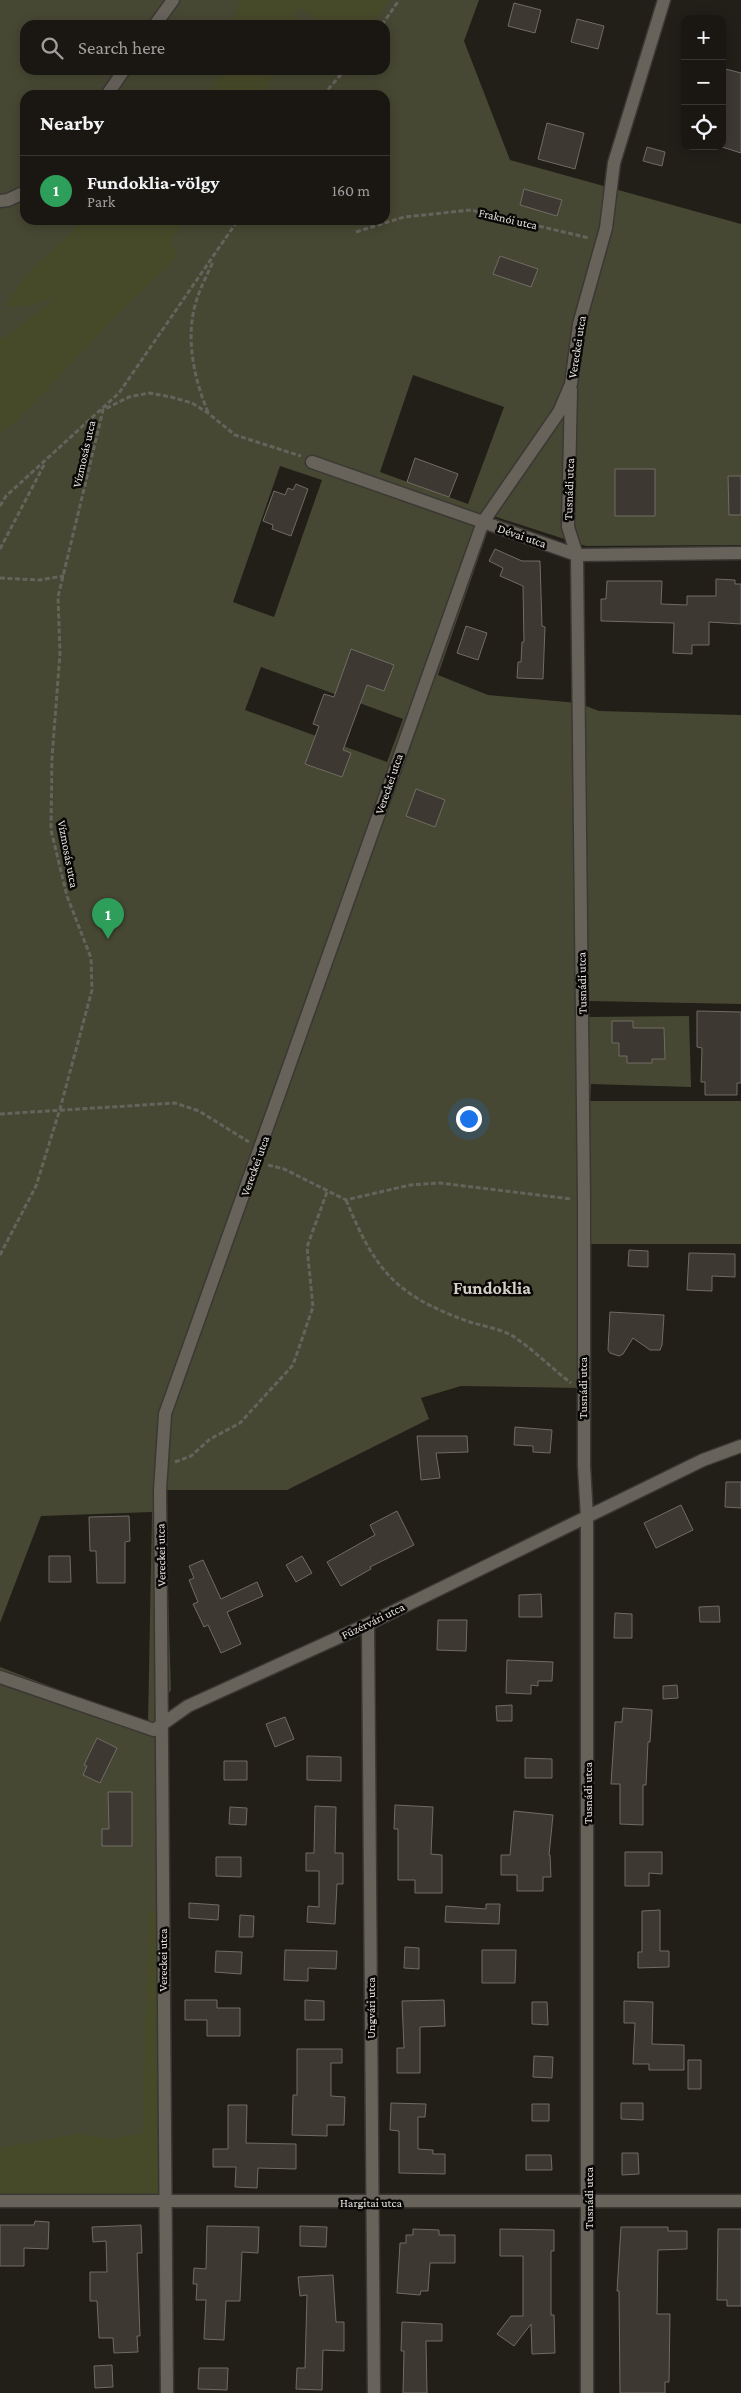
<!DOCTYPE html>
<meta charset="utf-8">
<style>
body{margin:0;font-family:"Crimson Pro",serif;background:#231f1b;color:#f1f3f6}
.controls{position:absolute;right:15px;top:15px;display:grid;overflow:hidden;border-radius:10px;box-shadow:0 2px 12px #0003}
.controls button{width:45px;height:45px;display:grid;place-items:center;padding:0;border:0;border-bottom:1px solid #383532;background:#1a1612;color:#f1f3f6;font:25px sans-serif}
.you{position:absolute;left:468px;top:1118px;width:18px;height:18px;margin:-12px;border:4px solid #fff;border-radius:50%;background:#1a73e8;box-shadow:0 0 0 8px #1a73e833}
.badge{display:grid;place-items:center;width:32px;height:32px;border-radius:50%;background:#75d25b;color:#fff;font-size:16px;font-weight:700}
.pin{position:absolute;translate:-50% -41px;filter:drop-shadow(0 1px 2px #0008)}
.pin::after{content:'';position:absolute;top:26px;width:18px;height:15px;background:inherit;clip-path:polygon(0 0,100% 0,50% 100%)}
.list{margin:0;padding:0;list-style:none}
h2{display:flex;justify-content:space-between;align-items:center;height:65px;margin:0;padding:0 20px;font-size:21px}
h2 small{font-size:16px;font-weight:400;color:#9f9f9f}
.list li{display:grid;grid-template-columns:32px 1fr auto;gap:15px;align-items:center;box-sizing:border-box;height:70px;padding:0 20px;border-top:1px solid #383532}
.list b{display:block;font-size:19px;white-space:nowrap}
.list p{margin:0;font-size:16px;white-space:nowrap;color:#9f9f9f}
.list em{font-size:16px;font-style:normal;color:#9f9f9f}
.icon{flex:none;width:28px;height:28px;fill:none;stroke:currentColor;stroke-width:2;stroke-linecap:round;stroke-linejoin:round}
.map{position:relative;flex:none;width:741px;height:2393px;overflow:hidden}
.search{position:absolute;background:#1a1612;box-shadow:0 2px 12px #0003;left:20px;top:20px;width:370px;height:55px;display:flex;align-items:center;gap:12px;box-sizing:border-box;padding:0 18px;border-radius:15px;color:#9f9f9f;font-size:19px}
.panel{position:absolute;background:#1a1612;box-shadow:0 2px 12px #0003;left:20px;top:90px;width:370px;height:135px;border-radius:15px}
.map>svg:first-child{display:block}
.green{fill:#464833;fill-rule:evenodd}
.forest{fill:#474a29}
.building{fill:#3d3932;stroke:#706c64}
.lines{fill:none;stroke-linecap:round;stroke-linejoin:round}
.street-casing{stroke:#3b3834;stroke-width:15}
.path{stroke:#66635d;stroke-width:3;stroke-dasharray:5 2.5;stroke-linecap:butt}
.street{stroke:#67635b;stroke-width:12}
.labels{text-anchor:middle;stroke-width:5;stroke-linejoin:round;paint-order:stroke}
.street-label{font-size:12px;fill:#e5e3de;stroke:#0a0806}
.district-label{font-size:18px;font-weight:bold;fill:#d4cfc6;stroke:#0a0806}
</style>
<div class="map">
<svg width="741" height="2393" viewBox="0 0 741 2393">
<rect width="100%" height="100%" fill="#221e18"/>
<path class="green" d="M0 0H479L464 41 510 160 741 224V545L586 546 493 516 438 675 488 695 578 703 599 711 741 715V1004L589 1001 588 1017 689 1016 691 1087 591 1084 590 1101H741V1244H581L580 1388 461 1386 421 1398 429 1419 287 1490H165L171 1690 157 1712 160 2138 0 2195V1667L148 1724 152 1512 41 1516 0 1623ZM25 25H385V70H25ZM25 95H385V220H25ZM413 375 504 407 468 504 380 472ZM280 466 322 480 274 617 233 602ZM261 667 403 719 387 762 245 710Z"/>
<path class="forest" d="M240 0H388L373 25H324L299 7 292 25H233Z
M221 70H275L264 95H209Z
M82 220H187L170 239 178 256 119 313 17 421 0 433V337L5 338 56 297 27 306H5L29 271 71 233Z
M159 1910 160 2196 0 2195V2148L78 2134 111 2139 143 2133 148 1919 150 1912Z"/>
<path class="building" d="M514 3 541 10 535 33 508 26Z
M577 19 604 26 598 49 571 42Z
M722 68 741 73V153L722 147Z
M547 123 584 133 575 169 538 159Z
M647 147 665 152 662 166 643 161Z
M524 189 562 200 557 216 520 205Z
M500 256 538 269 531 287 493 274Z
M415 458 458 474 449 497 407 482Z
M615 469H655V516H615Z
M728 476H741V515H729Z
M296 484 308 489 291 536 272 529 273 525 263 521 274 491 285 495 288 488 293 490Z
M495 549 522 561H540L542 626 545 627 543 679 517 678 518 662H521L522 642H524L523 586 500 576 503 568 489 561Z
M716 579 735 580V584H741V624L709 622V645H692V654L673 653 674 623 601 621V599H606L607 581H662L661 604 687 605V596H716Z
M466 626 487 633 478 660 457 653Z
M351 649 394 665 384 691 367 685 343 750 351 753 342 777 305 764 319 726 313 724 324 694 334 697Z
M416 789 445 800 435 827 406 816Z
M697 1011 741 1012V1083H737V1095H705V1082H701L702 1048 697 1047Z
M612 1021H633V1028H664L665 1059H652V1063H627V1056H619V1043H612Z
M629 1250 648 1251V1267L628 1266Z
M689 1253 735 1254V1277L712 1276V1291L687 1290Z
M610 1312 664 1315 662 1345 660 1350H650L633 1338 623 1354 619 1356 610 1353 608 1350Z
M515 1427 552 1430 550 1453 533 1452V1446L514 1445Z
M417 1436H467L468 1452 436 1453 440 1478 421 1480Z
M726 1482H741V1508L725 1507Z
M681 1505 693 1530 656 1548 644 1523Z
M397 1511 414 1545 370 1567 371 1569 341 1586 327 1562 375 1535 370 1525Z
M129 1516 130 1541 125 1542V1583H97L96 1551H90L89 1517Z
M49 1556H70L71 1582H49Z
M302 1556 312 1573 296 1582 286 1565Z
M203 1560 221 1599 257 1582 263 1596 227 1612 241 1644 221 1653 208 1625 204 1627 193 1604 198 1602 189 1580 194 1578 189 1566Z
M541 1594 542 1617H519V1595Z
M719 1606 720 1622H700L699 1607Z
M615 1613 632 1614V1638H614Z
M438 1620H467L466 1651 437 1650Z
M507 1660 553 1662 552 1681H538V1686L531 1685V1694L506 1693Z
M677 1685 678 1698 663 1699V1686Z
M512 1705V1721H497L496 1706Z
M623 1708 652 1710 650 1742H648L646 1785H643V1825L620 1824V1784H611L615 1722H622Z
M285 1717 294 1739 275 1747 266 1724Z
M97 1738 117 1748 100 1783 83 1775 87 1766 84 1765Z
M307 1756 341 1757V1781L307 1780Z
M525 1758 552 1759V1778H525Z
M224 1761H247V1780H224Z
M108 1792H132V1846H102V1829H109Z
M395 1805 433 1807 431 1854 442 1855V1893H415V1880H398V1829H394Z
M315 1806 336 1807 335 1853H343V1884H337L335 1924 307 1922 308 1906 319 1907V1871H306V1853H314Z
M230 1807 247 1808 246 1825 229 1824Z
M514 1811 553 1815 549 1855H550L551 1877H543V1891H517V1875H501V1855H510Z
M625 1852H662V1874L649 1873V1886H625Z
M216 1857H241V1877L216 1876Z
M189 1903 219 1905 218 1920 189 1918Z
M486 1904H500L499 1924 445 1922 446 1906 486 1909Z
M660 1910V1951H669V1967L638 1968V1952H642V1911Z
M240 1915 254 1916 253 1937H239Z
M405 1947 419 1948V1969L404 1968Z
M285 1950 337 1951 336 1969 308 1968V1981L284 1980Z
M482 1950H516L515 1983H482Z
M216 1951 242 1952 241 1974 215 1972Z
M185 2000H217V2008H240V2036H207V2020H185Z
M305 2000 324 2001V2020H305Z
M444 2000 445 2026 420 2027V2073H397V2048H404L402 2001Z
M624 2001 653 2002 652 2044 684 2045V2070H649V2064H633L635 2023H624Z
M532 2002H547L548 2025 532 2024Z
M297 2049H342V2063H331V2096L345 2097 344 2125H327V2136L292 2135 293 2095H297Z
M534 2056 553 2057 552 2078 533 2077Z
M688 2060H701V2089H688Z
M391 2103 426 2104 425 2117H418V2149L433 2150V2154H445V2174L399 2173V2131L390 2130Z
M621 2103H643V2120L621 2119Z
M532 2104H549V2121H532Z
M228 2105H247L246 2143 296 2144V2169L258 2168 257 2188 235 2187 236 2167H213V2149H228Z
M622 2153H638L639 2174 622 2175Z
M526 2155H551L552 2170H526Z
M35 2221 49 2222 48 2249 24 2248V2266H0V2225H34Z
M141 2225 142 2253H137L140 2336H137L138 2352 114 2353 113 2338H99L97 2301H90V2272H107L106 2241 93 2242 92 2227Z
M207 2226 259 2227 258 2253 242 2252 240 2301H226L224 2340 204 2339 206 2300H196L197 2284H193L194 2268 206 2269Z
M300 2226 327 2227 326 2247 300 2246Z
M621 2227H668V2231H687V2249L658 2250 657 2314H670L669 2382H665V2393H620L619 2291H617Z
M413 2229 439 2230V2235H455V2263H430L428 2291H421L420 2295 397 2293 400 2243H406V2235H413Z
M500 2229 554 2230V2251H551V2315H554L555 2353 532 2354 531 2324 514 2346 497 2334 511 2316H523V2256H500Z
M718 2229H741V2306H727V2300H717Z
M333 2275 336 2322H344V2351L323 2350 322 2390 296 2389 297 2368H305L307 2295 300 2296 298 2277Z
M402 2322 442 2324V2341H426L427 2393H403L404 2351H401Z
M112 2365 113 2387 95 2388 94 2366Z
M199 2368H228L227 2390 198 2389Z"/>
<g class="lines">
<defs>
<path id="street" d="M155 25 173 0
M107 95 124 70
M0 201 8 200 25 192
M571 390 568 527 577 555 584 1200V1466L587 1517V2393
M312 462 577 555 741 553
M368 1624 374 2393
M0 1677 154 1730 188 1706 368 1624 703 1460 741 1446
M0 2201H741
M167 2393 160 1490 165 1414 483 522 559 412 571 384 579 324 606 228 614 163 664 0"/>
</defs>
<use href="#street" class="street-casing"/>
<path class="path" d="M382 25 399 0
M323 95 345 70
M356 232 404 217 471 210 589 238
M208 412C194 379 185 337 196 302 200 288 207 275 213 262
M0 506 6 496 119 393 238 220
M0 549 45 463
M0 578 39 580 64 576
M0 1114 175 1103 199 1111 249 1142
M268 1165 284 1169 346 1200 410 1185 440 1183 571 1199
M346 1200C375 1270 395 1295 467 1321 481 1326 498 1328 511 1335 532 1348 551 1368 571 1383
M0 1255 36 1186 60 1109 92 990 91 958 67 896 51 830 52 758 60 653 58 597 103 410 129 397 149 393 171 397 192 403 208 413 235 435 301 456
M175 1462 191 1456 210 1439 240 1423 293 1365 313 1307 307 1247 327 1192"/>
<use href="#street" class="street"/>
</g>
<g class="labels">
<g class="street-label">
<text transform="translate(508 219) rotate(13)" y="4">Fraknói utca</text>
<text transform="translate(577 347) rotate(-81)" y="4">Vereckei utca</text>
<text transform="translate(84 454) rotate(-77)" y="4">Vízmosás utca</text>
<text transform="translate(569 489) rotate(-88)" y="4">Tusnádi utca</text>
<text transform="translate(522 536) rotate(19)" y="4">Dévai utca</text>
<text transform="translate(389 784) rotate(-71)" y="4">Vereckei utca</text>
<text transform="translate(68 854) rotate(79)" y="4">Vízmosás utca</text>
<text transform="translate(582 983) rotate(-91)" y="4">Tusnádi utca</text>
<text transform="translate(255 1166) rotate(-70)" y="4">Vereckei utca</text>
<text transform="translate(583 1388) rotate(-90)" y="4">Tusnádi utca</text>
<text transform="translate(161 1555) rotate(-91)" y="4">Vereckei utca</text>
<text transform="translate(373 1621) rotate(-26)" y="4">Füzérvári utca</text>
<text transform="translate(588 1793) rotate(-90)" y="4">Tusnádi utca</text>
<text transform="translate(163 1960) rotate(-90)" y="4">Vereckei utca</text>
<text transform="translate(371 2008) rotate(-90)" y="4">Ungvári utca</text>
<text transform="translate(589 2198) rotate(-90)" y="4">Tusnádi utca</text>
<text x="371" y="2207">Hargitai utca</text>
</g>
<g class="district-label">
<text x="492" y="1294">Fundoklia</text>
</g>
</g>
</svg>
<div class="controls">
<button>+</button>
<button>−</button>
<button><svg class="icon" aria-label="locate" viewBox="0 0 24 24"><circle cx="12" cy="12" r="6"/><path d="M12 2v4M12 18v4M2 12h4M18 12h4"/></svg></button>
</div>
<div class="you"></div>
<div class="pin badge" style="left:108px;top:939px;background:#2e9e5b">1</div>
<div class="search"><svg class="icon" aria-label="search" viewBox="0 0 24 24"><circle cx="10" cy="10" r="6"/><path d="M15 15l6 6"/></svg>Search here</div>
<section class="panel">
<h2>Nearby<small></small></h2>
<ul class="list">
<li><span class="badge" style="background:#2e9e5b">1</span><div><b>Fundoklia-völgy</b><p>Park</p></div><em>160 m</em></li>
</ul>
</section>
</div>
